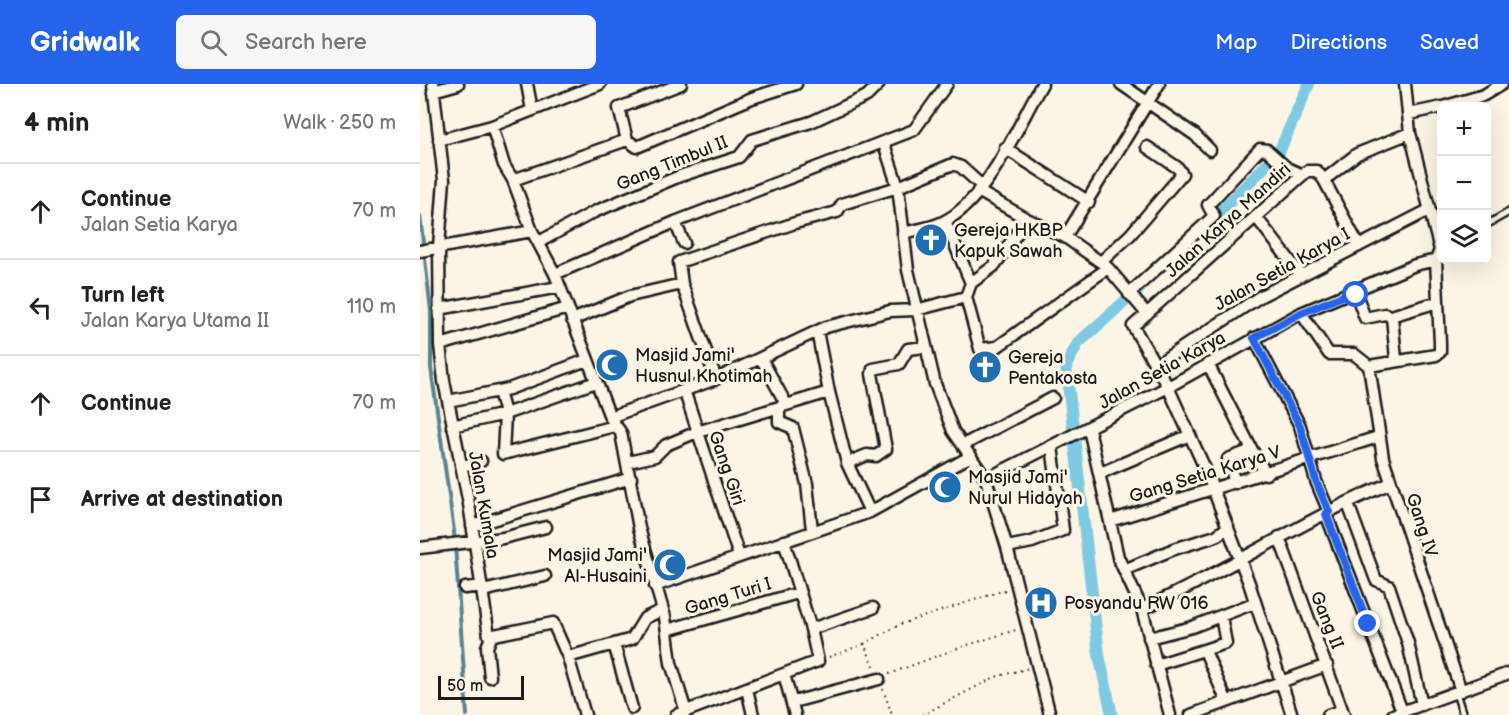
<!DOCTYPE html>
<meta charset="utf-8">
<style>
body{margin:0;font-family:"Balsamiq Sans",sans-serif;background:#f6f6f6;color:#222}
.controls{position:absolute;right:18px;top:18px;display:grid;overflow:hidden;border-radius:9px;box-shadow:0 6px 24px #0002}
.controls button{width:54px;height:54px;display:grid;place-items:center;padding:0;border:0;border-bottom:2px solid #e0e0e0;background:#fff;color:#222;font:30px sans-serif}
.scale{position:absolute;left:18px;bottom:15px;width:86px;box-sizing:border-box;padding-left:6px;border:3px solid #1c1c1c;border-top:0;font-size:16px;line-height:21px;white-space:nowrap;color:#1c1c1c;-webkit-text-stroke:4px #fcf5e5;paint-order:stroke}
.stop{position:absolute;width:18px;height:18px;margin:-14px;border:4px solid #2563eb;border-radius:50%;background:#fff}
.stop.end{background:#2563eb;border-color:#fff;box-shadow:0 2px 6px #0008}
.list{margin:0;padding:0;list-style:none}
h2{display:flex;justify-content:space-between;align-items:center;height:78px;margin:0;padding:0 24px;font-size:26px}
h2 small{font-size:20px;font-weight:400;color:#767676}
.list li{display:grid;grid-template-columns:39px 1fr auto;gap:18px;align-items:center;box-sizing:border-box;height:96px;padding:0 24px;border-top:2px solid #e0e0e0}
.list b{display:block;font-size:22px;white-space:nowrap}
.list p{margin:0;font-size:20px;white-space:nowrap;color:#767676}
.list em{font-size:20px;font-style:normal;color:#767676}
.icon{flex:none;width:33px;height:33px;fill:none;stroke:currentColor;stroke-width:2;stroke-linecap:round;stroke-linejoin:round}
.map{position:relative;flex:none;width:1089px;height:631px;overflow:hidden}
header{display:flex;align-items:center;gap:36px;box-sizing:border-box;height:84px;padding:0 30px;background:#2563eb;color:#fff}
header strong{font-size:28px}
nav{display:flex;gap:33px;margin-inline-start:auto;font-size:21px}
.search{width:420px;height:54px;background:#f6f6f6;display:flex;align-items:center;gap:15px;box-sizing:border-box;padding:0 21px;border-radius:9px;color:#767676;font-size:22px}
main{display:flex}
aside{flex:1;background:#fff}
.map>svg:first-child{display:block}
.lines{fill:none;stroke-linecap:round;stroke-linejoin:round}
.stream{stroke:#588492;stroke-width:4}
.canal{stroke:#80cae1;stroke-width:12}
.service-casing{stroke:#1c1c1c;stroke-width:10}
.minor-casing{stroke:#1c1c1c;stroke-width:15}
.path{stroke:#1c1c1c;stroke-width:2;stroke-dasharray:1.5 4.5;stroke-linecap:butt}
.service{stroke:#fcf5e5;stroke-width:5}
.minor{stroke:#fcf5e5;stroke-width:10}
.route{stroke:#2563eb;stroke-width:8}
.labels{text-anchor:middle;stroke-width:6;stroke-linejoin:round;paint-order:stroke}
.street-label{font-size:18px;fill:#1c1c1c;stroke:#fcf5e5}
.poi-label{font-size:18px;fill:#1c1c1c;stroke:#fcf5e5;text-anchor:start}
</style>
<header>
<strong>Gridwalk</strong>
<div class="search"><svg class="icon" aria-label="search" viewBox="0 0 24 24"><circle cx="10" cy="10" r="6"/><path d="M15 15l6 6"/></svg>Search here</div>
<nav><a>Map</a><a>Directions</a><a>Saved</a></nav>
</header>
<main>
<aside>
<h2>4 min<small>Walk · 250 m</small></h2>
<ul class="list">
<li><svg class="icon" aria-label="ahead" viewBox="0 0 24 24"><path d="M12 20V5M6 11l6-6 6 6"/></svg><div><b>Continue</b><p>Jalan Setia Karya</p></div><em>70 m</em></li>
<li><svg class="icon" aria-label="left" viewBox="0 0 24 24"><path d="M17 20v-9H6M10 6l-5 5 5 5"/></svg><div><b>Turn left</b><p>Jalan Karya Utama II</p></div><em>110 m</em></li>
<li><svg class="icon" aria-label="ahead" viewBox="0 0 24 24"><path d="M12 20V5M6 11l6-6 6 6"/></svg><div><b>Continue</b></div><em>70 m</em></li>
<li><svg class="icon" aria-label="arrive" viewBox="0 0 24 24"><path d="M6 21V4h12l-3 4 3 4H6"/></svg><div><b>Arrive at destination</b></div></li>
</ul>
</aside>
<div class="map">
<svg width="1089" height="631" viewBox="0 0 1089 631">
<rect width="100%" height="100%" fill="#fcf5e5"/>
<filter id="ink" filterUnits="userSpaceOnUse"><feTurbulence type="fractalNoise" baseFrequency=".0167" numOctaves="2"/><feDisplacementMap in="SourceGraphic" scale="12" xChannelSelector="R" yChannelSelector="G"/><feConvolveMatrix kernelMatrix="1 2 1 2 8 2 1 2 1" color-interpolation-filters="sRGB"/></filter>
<g filter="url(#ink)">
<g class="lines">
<path class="stream" d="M0 132 11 227V284L34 447 47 631"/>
<path class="canal" d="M789 143 796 132 859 68 889 0
M692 631 679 571 646 282 658 259 720 204"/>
<defs>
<path id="service" d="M1066 141 1089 128
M1036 609 1043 631"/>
<path id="minor" d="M13 0 24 96 19 163 20 261 24 297 49 420 69 552 133 539 148 573 165 631
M107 0 112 26
M261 0 199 24 207 56 217 63 332 14 376 0
M701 0 775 51 790 66
M13 7 38 0
M1026 22 1064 11 1082 0
M989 30 1022 23
M72 42 84 81 93 96 112 147
M19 56 72 42 180 0
M464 60 478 103 488 186 515 300 533 347 566 395 587 463 630 631
M585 64 669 118
M93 96 207 56
M904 96 939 162
M558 107 607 135 645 153 686 182
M836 133 881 191
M525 137 551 199
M255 138 264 159
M483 149C495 146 511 144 523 138 567 117 598 41 622 0
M645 153 739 0
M119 158 174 128 260 92 319 73 332 56 391 38 447 12 459 0
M0 167 112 147 135 190 190 333 201 349 219 444 245 533 251 579 266 628
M682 177 710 151 762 90 758 84 727 63
M135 190 255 138 494 46 527 0
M935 207 945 234 965 230 972 233 976 275
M709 210 794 132 788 121 840 65 847 66 867 84 883 91
M546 213 551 199 574 182 607 135
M19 225 139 203
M881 229 909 270H934L949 282 1016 271 1020 268V259L1016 176
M971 232 1018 218
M152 236 210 212 262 200
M397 247 409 308 427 379 450 428
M834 254 880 342 896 397 909 428
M20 261 148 224
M341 274 366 320
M788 280 832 366 808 375 815 399
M736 281 841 212 1009 126
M949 282 963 374 1041 607
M296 295 262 200 259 178 375 139 417 128 422 120 478 103 533 80 541 83 562 102
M264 306 319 472
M79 307 85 330 83 370 195 342
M28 317 89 305 167 276
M359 323V338L373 344 387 400 392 446
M190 333 296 295 406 243 470 227 496 226 546 213 560 265 577 263 688 184 727 230
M32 342 85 330 176 298
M669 345 698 473 722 525 750 631
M543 361 633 314
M832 366 846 390
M208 378 235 372 246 361 277 348 409 308
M427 379 447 371 456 372 466 365 452 290 453 285 479 280 488 265 505 263
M42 382 61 377
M680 389 770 351
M566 395 748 303 881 229 995 181 1016 176 1020 166 990 49 985 0
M928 420 956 496 969 502 988 559 1002 621
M906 430 982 627
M690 437 958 353
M52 442 211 394
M859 453 924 631
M587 463 612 458 643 446 632 362
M0 464 83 454 126 443
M704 486 754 465 796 452 808 443
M235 502 450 428 551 372
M45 504 62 502
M63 507 125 492
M722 525C807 488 885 434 971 399
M391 545 453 524
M247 546 378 509
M729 554 772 543 834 519
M194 560 212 624
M785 567 807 618
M148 573 212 555 225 534 242 526
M736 581 806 559 801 532
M364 590 375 631
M70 593 67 563 72 551
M327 605 333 631
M373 618 459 595
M256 631 398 577 391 545 364 457
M771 631 907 581
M872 631 829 499 787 389 748 303 713 242 887 87H897L904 96 937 70 990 49
M908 631 922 626
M973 631 1089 589"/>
</defs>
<use href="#service" class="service-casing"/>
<use href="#minor" class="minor-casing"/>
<path class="path" d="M444 560 481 540 588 505
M409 573 444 560 456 586
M469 590 541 563 596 546
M463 605 472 631
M502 631 575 593 609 584"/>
<use href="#service" class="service"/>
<use href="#minor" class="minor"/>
</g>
</g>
<g class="lines" filter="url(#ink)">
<path class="route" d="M936 211 935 207 881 229 834 254 880 342 896 397 909 428 906 430 948 540"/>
</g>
<defs>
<symbol id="church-disc" viewBox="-11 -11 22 22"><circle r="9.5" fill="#1f6fb2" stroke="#fcf5e5"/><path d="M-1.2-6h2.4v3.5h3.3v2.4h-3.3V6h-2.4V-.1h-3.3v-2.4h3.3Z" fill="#fff"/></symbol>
<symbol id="mosque-disc" viewBox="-11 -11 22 22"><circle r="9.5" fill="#1f6fb2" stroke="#fcf5e5"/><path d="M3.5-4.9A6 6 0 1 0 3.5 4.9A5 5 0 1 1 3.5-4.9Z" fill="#fff"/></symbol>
<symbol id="hospital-disc" viewBox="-11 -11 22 22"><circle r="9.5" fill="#1f6fb2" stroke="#fcf5e5"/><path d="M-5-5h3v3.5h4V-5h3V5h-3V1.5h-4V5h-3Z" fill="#fff"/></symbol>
</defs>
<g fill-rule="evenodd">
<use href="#church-disc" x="492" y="137" width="38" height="38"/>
<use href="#mosque-disc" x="173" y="262" width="38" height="38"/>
<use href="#church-disc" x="546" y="264" width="38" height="38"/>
<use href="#mosque-disc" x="506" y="384" width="38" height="38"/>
<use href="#mosque-disc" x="231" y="462" width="38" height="38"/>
<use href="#hospital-disc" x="602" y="500" width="38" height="38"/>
</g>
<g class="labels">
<g class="street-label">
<text transform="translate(252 79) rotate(-22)" y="6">Gang Timbul II</text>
<text transform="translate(808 136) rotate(-42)" y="6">Jalan Karya Mandiri</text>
<text transform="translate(862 185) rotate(-29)" y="6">Jalan Setia Karya I</text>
<text transform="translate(742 286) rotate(-29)" y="6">Jalan Setia Karya</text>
<text transform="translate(307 384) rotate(71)" y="6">Gang Giri</text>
<text transform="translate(785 390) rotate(-17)" y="6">Gang Setia Karya V</text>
<text transform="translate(64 421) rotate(80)" y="6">Jalan Kumala</text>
<text transform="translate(1002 441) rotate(72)" y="6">Gang IV</text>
<text transform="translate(308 512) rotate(-17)" y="6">Gang Turi I</text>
<text transform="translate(907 536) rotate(68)" y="6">Gang II</text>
</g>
<g class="poi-label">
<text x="534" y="152">Gereja HKBP<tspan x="534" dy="21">Kapuk Sawah</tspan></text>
<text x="215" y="277">Masjid Jami'<tspan x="215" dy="21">Husnul Khotimah</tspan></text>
<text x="588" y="279">Gereja<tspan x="588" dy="21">Pentakosta</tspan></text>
<text x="548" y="399">Masjid Jami'<tspan x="548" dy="21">Nurul Hidayah</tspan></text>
<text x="227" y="477" text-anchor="end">Masjid Jami'<tspan x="227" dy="21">Al-Husaini</tspan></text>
<text x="644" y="525">Posyandu RW 016</text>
</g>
</g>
</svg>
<div class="controls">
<button>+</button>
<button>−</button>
<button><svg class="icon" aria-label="layers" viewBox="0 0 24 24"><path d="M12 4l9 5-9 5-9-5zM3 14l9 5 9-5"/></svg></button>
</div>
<div class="scale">50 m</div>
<div class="stop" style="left:936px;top:211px"></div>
<div class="stop end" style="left:948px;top:540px"></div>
</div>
</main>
